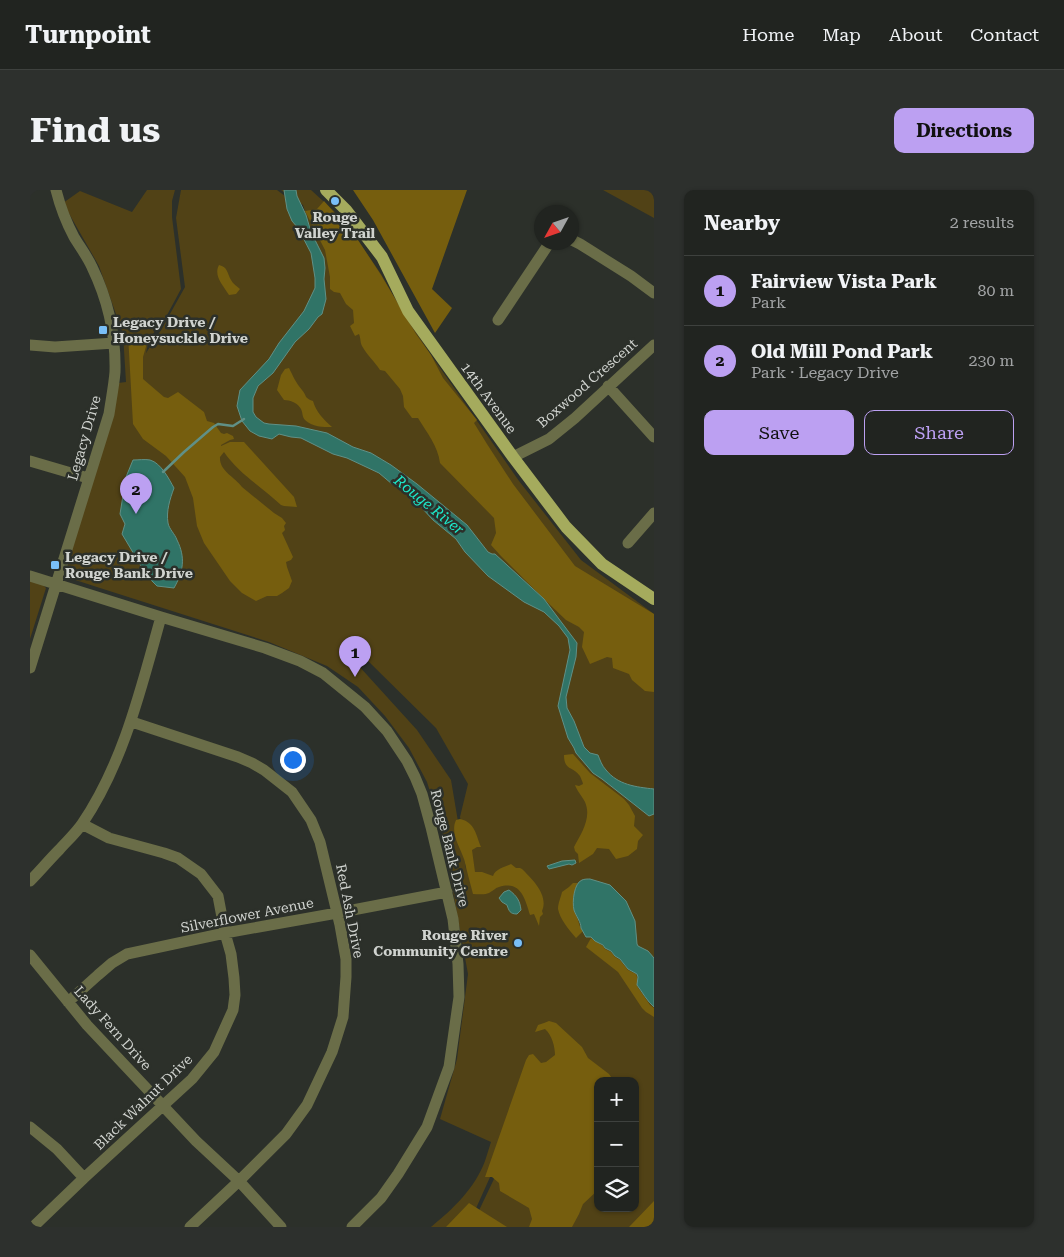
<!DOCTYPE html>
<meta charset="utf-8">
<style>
body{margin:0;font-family:"Roboto Serif",serif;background:#2d302d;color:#f1f3f6}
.controls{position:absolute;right:15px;bottom:15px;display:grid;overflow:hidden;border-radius:10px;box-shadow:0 1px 4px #0004}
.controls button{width:45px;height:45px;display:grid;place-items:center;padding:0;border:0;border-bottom:1px solid #3e413e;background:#212420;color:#f1f3f6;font:25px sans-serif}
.compass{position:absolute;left:504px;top:15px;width:45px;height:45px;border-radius:50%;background:#212420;box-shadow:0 1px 4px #0004;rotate:230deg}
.you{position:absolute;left:262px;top:569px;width:18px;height:18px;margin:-12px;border:4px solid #fff;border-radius:50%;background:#1a73e8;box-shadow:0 0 0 8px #1a73e833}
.badge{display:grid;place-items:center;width:32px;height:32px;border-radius:50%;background:#bca0f2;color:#111;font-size:16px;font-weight:700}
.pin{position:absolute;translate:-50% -41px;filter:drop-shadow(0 1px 2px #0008)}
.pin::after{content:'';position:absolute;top:26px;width:18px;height:15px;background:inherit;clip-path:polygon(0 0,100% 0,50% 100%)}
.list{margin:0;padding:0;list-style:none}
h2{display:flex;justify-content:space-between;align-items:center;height:65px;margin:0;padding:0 20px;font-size:21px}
h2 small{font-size:16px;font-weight:400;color:#a2a4a5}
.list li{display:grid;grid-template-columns:32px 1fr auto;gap:15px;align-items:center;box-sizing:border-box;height:70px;padding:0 20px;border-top:1px solid #3e413e}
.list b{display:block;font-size:19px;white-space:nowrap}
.list p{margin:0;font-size:16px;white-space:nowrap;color:#a2a4a5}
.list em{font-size:16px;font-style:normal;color:#a2a4a5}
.actions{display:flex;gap:10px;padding:15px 20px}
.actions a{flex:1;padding:11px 0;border:1px solid #bca0f2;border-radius:10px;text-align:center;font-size:18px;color:#bca0f2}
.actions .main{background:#bca0f2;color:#111}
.icon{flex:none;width:28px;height:28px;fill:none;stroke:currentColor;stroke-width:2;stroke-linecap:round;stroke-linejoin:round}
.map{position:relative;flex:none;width:624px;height:1037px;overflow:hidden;border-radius:10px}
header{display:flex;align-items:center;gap:30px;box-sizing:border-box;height:70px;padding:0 25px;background:#212420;border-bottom:1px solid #3e413e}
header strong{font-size:24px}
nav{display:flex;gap:28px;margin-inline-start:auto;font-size:18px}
.intro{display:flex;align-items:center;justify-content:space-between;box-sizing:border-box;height:120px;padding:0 30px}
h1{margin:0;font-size:35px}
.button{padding:12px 22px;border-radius:10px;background:#bca0f2;color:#111;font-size:18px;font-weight:700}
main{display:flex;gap:30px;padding:0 30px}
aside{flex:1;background:#212420;border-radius:10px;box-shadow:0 1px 4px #0004}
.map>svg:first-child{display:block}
.green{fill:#514216;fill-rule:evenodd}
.forest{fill:#765e0e}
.water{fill:#307467;stroke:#609086}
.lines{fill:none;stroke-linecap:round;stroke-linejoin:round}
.stream{stroke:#609086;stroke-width:2.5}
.minor{stroke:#6a6d48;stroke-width:11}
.major{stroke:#a5ab5d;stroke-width:12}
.poi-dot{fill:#79bff8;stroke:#2c302a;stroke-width:2}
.labels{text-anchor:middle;stroke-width:5;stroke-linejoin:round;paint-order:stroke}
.poi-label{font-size:14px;font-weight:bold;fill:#d0d3cf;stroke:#2c302a;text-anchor:start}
.street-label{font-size:14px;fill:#d0d3cf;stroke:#2c302a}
.water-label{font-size:15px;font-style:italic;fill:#1de8ca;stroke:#2c302a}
</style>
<header>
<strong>Turnpoint</strong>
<nav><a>Home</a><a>Map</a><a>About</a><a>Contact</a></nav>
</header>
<div class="intro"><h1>Find us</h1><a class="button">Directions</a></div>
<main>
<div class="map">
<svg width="624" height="1037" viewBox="0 0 624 1037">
<rect width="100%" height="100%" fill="#2c302a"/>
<path class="green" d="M117 0H145L142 11V27L151 99 136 127 119 149 116 163 131 140 155 97 146 28 151 0H247L275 21 273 15 251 0H281L303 20 325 46 351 84 374 124 401 165 489 291 551 370 624 424V1037H439L444 1031 473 970 474 956 443 1025 434 1037H401C423 1019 445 998 455 971 457 965 459 958 461 952L410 929 427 869 438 784 411 636 397 592 379 558 355 526 328 497 297 476 239 452 70 398 36 387V380L88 193 96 192 93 144 69 76 33 13 50 1 102 22ZM313 450 333 466 406 538 438 594 430 627 436 654V679L421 590 387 540 328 475ZM568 891H605V1018H568Z
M573 0H624V28Z
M0 390 11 393 16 398 0 449Z"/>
<path class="forest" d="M323 0H437L402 99 422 118 405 143 343 30Z
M294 11 326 47 351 85 386 144 401 165 413 188 447 230 444 233 457 254 483 294 545 376 624 424V502L615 501 602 490 599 484 583 478 582 468 577 467 560 474 552 457 554 442 549 437 536 430 516 411 470 365 461 355 466 343 464 328 410 273C408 256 397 243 388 228H382L374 217 373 206 370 199 355 181 350 180C345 172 337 165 332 156 330 152 331 149 329 144L325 146 320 136 324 133 323 120 316 114 310 103 304 102 300 99V87L295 60 275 21 287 19Z
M189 75C198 77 197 83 201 90 203 94 207 96 210 99L206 104 199 105C194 96 183 86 189 75Z
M98 144H108L117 153 113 167V189L134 207 138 208 148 202 174 222 177 231 184 233 191 243 194 244 197 243 203 246 204 249 200 250 191 255V256L200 252H214L264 307 267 317 254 316 251 315C232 297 209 284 194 262L190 267C189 281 205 287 212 297L244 323 252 328 256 333 254 336 255 340 252 343 263 367 261 370 256 372 257 377 262 391 259 398 252 403 247 406H237L226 411 212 403 200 391 174 353 167 336 163 308 155 287 136 266 113 249 103 234Z
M259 178C263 186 266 193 272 200 277 206 274 208 283 211 286 222 294 230 302 237 293 237 282 237 275 230 272 227 273 223 271 219 268 213 260 210 254 210L247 200 251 185 255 179Z
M543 564 560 583 594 609 599 615 605 626 604 636 613 645 608 651 607 659 598 666 586 669 579 659 567 658 563 664 549 673 548 664 545 661 544 657C551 644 562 628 555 612 552 606 547 601 545 595L549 596 553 594C553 593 551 588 550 586 543 576 534 581 534 565Z
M430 629C445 632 446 645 451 657H447L442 660 445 682H452L463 686C465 679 475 677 481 674L486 678H490L492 679C502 689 519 705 512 721L513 724 510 727 509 736 504 724 500 725C495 709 491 690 469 697 465 698 463 701 459 703 455 705 448 704 443 704 440 693 437 681 434 669 430 657 420 643 426 630Z
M543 693H548C541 708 543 715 548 730 549 734 550 738 553 741L546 748C539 740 530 729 528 719 528 713 531 707 532 702L539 697Z
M561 748 573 756 575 759 581 762 585 767 590 770 598 780 606 784 607 787V796L620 815 624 818V827L616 822 612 818 588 782 556 757Z
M519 831 526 833 552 857 558 868 579 884 584 891H568V1000L553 1014 549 1024 542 1037H499L502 1029 499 1018 470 1001 469 993 462 987H455L496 870 499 865 503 864 511 873 516 872 525 865C525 857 522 845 515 839L505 842 508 835 514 833Z
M624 1011V1037H599Z
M439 1013 477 1037H416Z"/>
<path class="water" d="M254 0H266L267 6 276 25 281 42 294 68 295 78 294 89 296 109 292 124 288 127 279 139 265 152 243 183 228 196 223 208V222L226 227 234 233 239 234 266 236 297 243 323 257 341 263 361 275 387 294 437 335 458 362 462 364H465L514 409 547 453 546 467 536 507 537 518 544 531 554 557 560 563 568 565C570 570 572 576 576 580 588 595 606 597 624 599V624L619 626 572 589 563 583 546 563 544 558 538 548 528 516 540 460 538 448 529 436 514 422 494 412 458 386 435 362 426 349 403 330 380 305 371 298 362 294 349 283 317 268 303 264 271 248 261 247 249 244 242 249 229 246 220 241 212 231 207 216 210 200 239 169 249 153 274 121 285 98V88L281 63 268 38 262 31 257 19Z
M103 270C108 270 115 269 120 270 131 273 139 289 144 298 140 309 136 321 138 333 139 339 145 344 147 350 156 368 153 382 144 398L127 396 117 386 92 344 95 334 90 324 96 287Z
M545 670 546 673 542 675 539 674 519 679 517 676 532 671Z
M560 689 580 695 596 711 605 731 607 754 608 756 618 761 624 768V817C617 811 613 803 607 795L608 787 607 784 598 779 590 769 585 766 581 761 575 758 573 755 565 751 561 747H556L551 738C551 732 546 726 544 720 542 712 544 693 552 690 554 689 558 689 560 689Z
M479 700C487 706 490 711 491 720L487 724C480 724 479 721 477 715L472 712 469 708 474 702Z"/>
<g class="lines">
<path class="stream" d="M133 282 154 262 183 237 188 234 203 236 214 229"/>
<path class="minor" d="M542 50 550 54 601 86 624 103
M468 130 520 52
M0 155 25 157 84 153
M578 196 624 247
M483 267 519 249 545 228 624 155
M0 271 58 288
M598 353 624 323
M0 386 131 427 235 458 270 471 293 483 335 517 357 541 377 571 385 587 392 604 401 637 423 729 428 774 429 807 419 877 397 937 368 984 351 1008 322 1037
M0 478 79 224C81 210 84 195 85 182 86 144 78 110 62 77 57 66 50 57 44 47 36 32 30 16 26 0
M102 532 208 567 222 573 234 580 262 602 281 630 290 652 310 735 316 769V787L313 827 302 862 277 915 256 944 209 991 160 1037
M0 691C10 681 19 670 29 660 37 651 45 644 52 634 94 572 111 498 131 427
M0 765 57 835 166 951 209 991 251 1037
M38 812 68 785 82 773 97 764 195 743 307 723 417 702
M0 937 27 959 54 988
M3 1037 54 988 162 889 184 862 203 820 205 805 204 788 201 764 195 743 188 706 171 684 148 668 134 663 79 648 52 634"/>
<path class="major" d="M296 0 316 20 352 67 378 121 483 267 536 337 572 374 624 409"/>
</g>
<g class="poi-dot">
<circle cx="305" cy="11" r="5"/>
<rect x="68" y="135" width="10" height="10" rx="2.5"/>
<rect x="20" y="370" width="10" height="10" rx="2.5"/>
<circle cx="488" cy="753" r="5"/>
</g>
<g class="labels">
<g class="poi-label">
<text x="305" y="32" text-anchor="middle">Rouge<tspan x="305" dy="16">Valley Trail</tspan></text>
<text x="83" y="137">Legacy Drive /<tspan x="83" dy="16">Honeysuckle Drive</tspan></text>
<text x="35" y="372">Legacy Drive /<tspan x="35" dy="16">Rouge Bank Drive</tspan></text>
<text x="478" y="750" text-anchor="end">Rouge River<tspan x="478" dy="16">Community Centre</tspan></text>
</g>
<g class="street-label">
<text transform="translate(557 193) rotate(-41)" y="5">Boxwood Crescent</text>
<text transform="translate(459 208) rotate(54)" y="5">14th Avenue</text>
<text transform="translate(54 248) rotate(-74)" y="5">Legacy Drive</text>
<text transform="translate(420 658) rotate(76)" y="5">Rouge Bank Drive</text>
<text transform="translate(320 721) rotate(79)" y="5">Red Ash Drive</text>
<text transform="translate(217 725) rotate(-11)" y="5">Silverflower Avenue</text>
<text transform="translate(83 838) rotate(48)" y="5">Lady Fern Drive</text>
<text transform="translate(113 912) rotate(-44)" y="5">Black Walnut Drive</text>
</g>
<g class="water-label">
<text transform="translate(399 315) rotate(39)" y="5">Rouge River</text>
</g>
</g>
</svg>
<div class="controls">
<button>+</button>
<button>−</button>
<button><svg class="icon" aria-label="layers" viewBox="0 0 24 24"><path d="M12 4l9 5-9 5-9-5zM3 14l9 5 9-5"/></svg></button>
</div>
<svg class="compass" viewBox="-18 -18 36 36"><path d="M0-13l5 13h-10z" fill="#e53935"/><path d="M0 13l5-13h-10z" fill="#a2a4a5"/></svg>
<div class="you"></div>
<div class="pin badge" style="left:325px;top:487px">1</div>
<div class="pin badge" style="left:106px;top:324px">2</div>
</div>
<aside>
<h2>Nearby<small>2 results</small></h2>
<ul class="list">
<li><span class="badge">1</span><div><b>Fairview Vista Park</b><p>Park</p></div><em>80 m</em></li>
<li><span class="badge">2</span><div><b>Old Mill Pond Park</b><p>Park · Legacy Drive</p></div><em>230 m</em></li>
</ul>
<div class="actions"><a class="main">Save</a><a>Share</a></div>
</aside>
</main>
